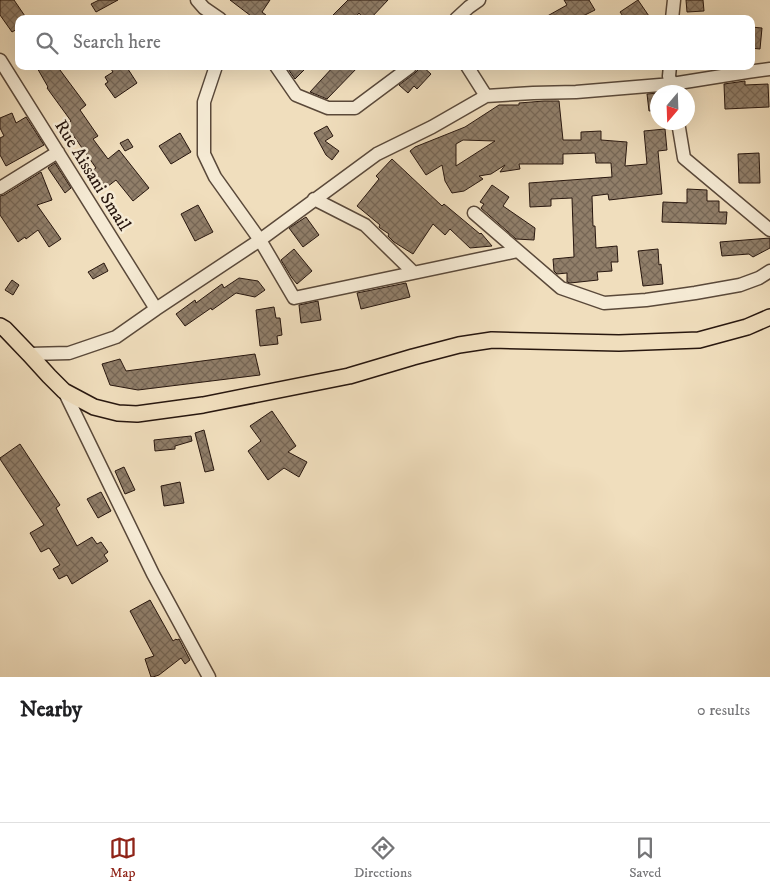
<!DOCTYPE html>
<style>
body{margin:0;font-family:"IM FELL DW Pica",serif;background:#f6f6f6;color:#202124}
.compass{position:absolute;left:650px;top:85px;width:45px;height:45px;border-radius:50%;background:#fff;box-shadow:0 5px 20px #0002;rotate:199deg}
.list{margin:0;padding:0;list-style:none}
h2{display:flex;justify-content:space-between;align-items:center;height:65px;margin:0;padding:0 20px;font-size:21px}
h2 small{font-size:16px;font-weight:400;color:#757577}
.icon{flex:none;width:28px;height:28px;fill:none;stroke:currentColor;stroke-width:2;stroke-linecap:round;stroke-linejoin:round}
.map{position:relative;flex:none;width:770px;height:677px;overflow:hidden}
.search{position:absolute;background:#fff;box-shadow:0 5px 20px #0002;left:15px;right:15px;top:15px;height:55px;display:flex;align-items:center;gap:12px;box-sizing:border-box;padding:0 18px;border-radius:10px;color:#757577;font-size:19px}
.sheet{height:145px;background:#fff}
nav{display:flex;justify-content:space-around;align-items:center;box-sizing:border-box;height:70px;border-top:1px solid #e0e0e0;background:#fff;font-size:14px;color:#757577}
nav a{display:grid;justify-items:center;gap:2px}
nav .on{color:#8f2418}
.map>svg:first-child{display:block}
.building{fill:url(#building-cross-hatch);stroke:#28170f;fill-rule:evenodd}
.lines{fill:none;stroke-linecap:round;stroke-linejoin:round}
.minor-casing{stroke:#5a493a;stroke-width:15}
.major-casing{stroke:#28170f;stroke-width:18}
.minor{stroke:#f5ead4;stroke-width:12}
.major{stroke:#f0debd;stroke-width:15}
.labels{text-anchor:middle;stroke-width:5;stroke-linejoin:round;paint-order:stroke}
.street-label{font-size:18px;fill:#28170f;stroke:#f5ead4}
</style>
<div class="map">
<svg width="770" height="677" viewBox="0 0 770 677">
<defs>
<pattern id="building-cross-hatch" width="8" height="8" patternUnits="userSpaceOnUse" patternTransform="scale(1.25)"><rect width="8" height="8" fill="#907e69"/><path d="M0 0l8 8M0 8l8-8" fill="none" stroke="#766655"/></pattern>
</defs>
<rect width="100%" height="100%" fill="#f0debd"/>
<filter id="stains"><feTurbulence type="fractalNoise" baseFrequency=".004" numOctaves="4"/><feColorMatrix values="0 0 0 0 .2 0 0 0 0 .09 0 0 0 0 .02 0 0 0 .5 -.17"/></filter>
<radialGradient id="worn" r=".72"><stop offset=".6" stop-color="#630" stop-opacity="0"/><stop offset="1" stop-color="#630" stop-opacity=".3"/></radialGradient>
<path class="building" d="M0 0H14L27 19H19V28L12 32 0 15Z
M99 0H118L96 12 91 4Z
M230 0H270L262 12 271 19H255Z
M348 0H388L370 19H364L359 13 354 19H329Z
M564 0H589L595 10 577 19H542L567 5Z
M638 0 651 19H625L620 12Z
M686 0H703L704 11 687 12Z
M751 27 762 28 760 49 751 48Z
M36 66H57L86 105 80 110 98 136 93 139 108 159 119 150 149 188 133 201 116 180 103 190 89 173 96 168 66 125 71 121 47 88 48 87Z
M109 66H126L137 83 115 98 105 84 108 82 105 77 113 72Z
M286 66H308L295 79Z
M334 66H359L327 99 310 92Z
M418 66H422L431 74 417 89 414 86 408 93 399 85 415 73 418 70Z
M745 81V85L768 84 769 107 725 109 724 84Z
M658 93V110L649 111 647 94Z
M544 101H559L563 140H581V132L601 131V140L627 142 625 166 647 164 644 131 665 129 667 150 658 151 662 194 609 200 608 194 592 196 593 226H595L596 248 617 246 618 262H611L612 271 597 272 598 280 570 283 567 282V273L557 274 554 271 553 259 574 257 572 198 551 199V206L530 207 529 183 612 177 611 163H596L595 153 563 154V164H519L520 169 500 172 505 165 491 174 479 176 483 179 464 191 452 193 445 181 442 165 426 175 410 151 415 147 465 127 499 105H519V103ZM463 140 495 141 456 166V144Z
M12 113 16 123 26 117 44 145 6 166 0 155V138L4 136 0 128V118Z
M327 126 333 136 325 141 339 151 332 160 326 155 314 133Z
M180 133 191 152 171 164 159 146Z
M128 139 133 147 125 151 120 143Z
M759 153 760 183H739L738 154Z
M392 159 442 206 444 204 480 234 481 233 492 246 470 248 450 229 445 235 433 224 413 254 394 242 388 236 389 234 380 228 379 227 380 225 357 206 379 179 376 176Z
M55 163 71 188 65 193 48 168Z
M41 172 52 200 37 205 61 239 49 247 38 230 26 239 25 237 18 242 0 215V196L4 195Z
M492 185 509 197 503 206 535 228 534 240 516 239 481 208 484 204 480 202Z
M687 189 707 190V201H719V212H727L726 224 662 222 663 202 687 203Z
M198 205 213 232 195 241 181 214Z
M306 217 319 235 303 247 289 228Z
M770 238V248L753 257 749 254 722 256 720 242Z
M294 249 312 271 297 284 292 278 281 260Z
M658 249 659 265 661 264 663 284 643 286 638 251Z
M104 263 108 271 93 279 88 272Z
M239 278 258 281 265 290 255 297 236 293 212 310 211 308 185 326 176 314 195 300 196 303 222 284 224 288Z
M12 280 19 285 13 295 5 290Z
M406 283 410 297 361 309 357 293Z
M318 301 321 320 301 323 299 305Z
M274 307 276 318H280L282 335 277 336 278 344 260 346 256 310Z
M255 354 260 375 138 390 110 385 102 364 120 359 126 371Z
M272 411 296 446 288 452 307 462 299 477 284 468 268 480 248 451 261 441 250 426Z
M204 430 214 470 205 472 195 433Z
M191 436 192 441 175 446V449L155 451 154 440Z
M20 444 60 505 56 508 77 546 92 537 97 544 101 542 108 552 104 555 108 561 72 584 67 575 59 579 53 569 60 565 49 548 41 552 30 533 44 525 0 459V458Z
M124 467 135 490 125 494 115 471Z
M180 482 184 503 164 506 161 486Z
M101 492 111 511 98 518 87 499Z
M150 600 173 641 176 639 177 640 179 639 190 660 185 664 181 658 159 675 153 677H151L145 659 154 656 130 611Z"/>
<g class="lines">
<defs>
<path id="minor" d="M197 0 204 8 220 19
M456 19 469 7 479 0
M672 19 674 0
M0 60 156 309
M216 66 204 102V154L215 177 260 240 294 298 518 251
M276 66 296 95 328 108H355L410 67
M467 66 486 96
M670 66 669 76 673 92
M678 122 684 158 770 230
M0 188 58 152
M314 199 365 225 413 272
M474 213 561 288 604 303 646 300 695 293 740 285 759 278 770 271
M29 354 69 353 116 337 156 309 260 240 377 154 432 127 486 96 533 93 576 92 672 84 747 72 770 69
M64 391 153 574 209 677"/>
<path id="major" d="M0 326 5 329 29 354 49 376 64 391 94 407 118 413 137 414 203 405 349 376 413 357 459 345 492 340 619 343 699 340 747 327 770 317"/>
</defs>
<use href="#minor" class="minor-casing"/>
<use href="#major" class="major-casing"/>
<use href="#minor" class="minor"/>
<use href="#major" class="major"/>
</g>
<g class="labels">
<g class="street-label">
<text transform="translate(93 175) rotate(58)" y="6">Rue Aissani Smail</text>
</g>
</g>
<rect width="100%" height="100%" filter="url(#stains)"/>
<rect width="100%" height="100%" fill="url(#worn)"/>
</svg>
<svg class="compass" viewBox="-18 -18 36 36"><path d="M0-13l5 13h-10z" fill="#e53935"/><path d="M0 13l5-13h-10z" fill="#757577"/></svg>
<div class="search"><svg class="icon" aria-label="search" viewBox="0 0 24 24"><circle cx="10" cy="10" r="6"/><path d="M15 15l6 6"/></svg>Search here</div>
</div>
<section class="sheet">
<h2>Nearby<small>0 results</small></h2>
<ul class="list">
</ul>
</section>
<nav>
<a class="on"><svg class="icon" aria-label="map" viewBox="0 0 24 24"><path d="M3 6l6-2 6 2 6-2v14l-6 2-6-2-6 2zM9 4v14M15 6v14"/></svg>Map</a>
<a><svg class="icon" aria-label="directions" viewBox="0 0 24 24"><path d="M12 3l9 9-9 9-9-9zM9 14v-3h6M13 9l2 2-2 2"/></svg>Directions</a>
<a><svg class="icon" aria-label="saved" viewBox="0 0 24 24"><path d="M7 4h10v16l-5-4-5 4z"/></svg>Saved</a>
</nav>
